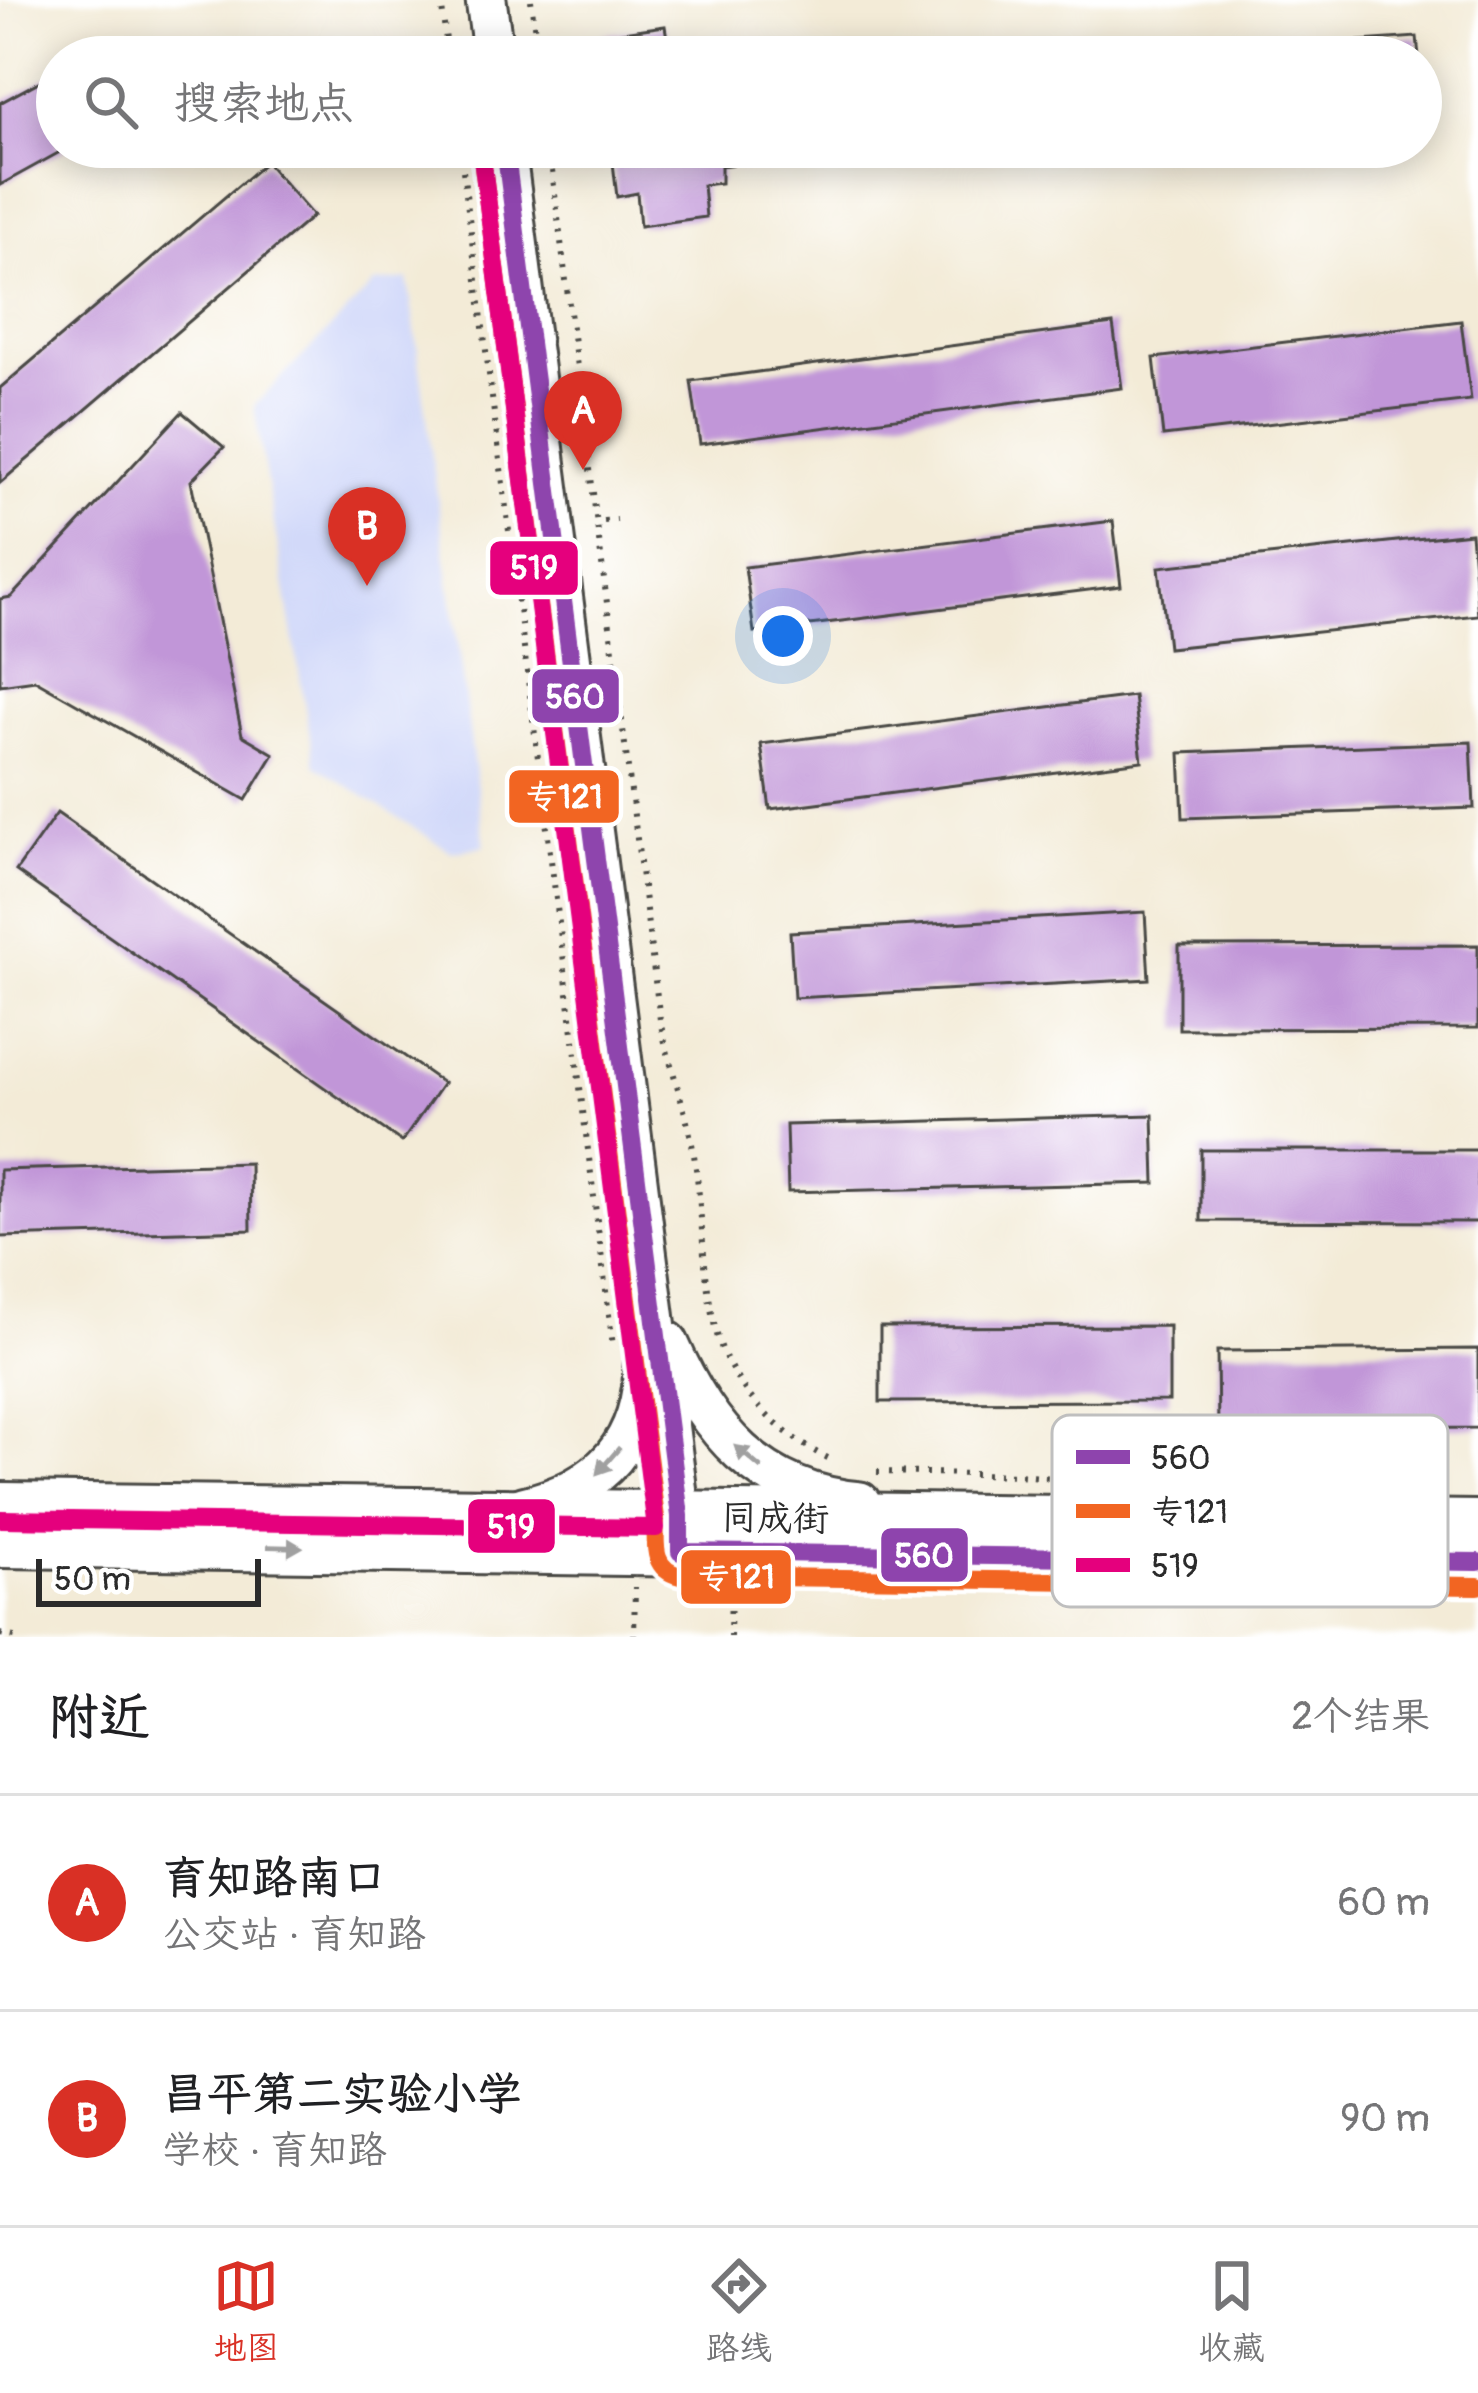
<!DOCTYPE html>
<html lang="zh">
<meta charset="utf-8">
<style>
body{margin:0;font-family:Pangolin,"LXGW WenKai TC",sans-serif;background:#f2f2f2;color:#202124}
.scale{position:absolute;left:36px;bottom:30px;width:225px;box-sizing:border-box;padding-left:12px;border:6px solid #2b2b2b;border-top:0;font-size:33px;line-height:42px;white-space:nowrap;color:#2b2b2b;-webkit-text-stroke:9px #fff;paint-order:stroke}
.you{position:absolute;left:783px;top:636px;width:42px;height:42px;margin:-30px;border:9px solid #fff;border-radius:50%;background:#1a73e8;box-shadow:0 0 0 18px #1a73e833}
.badge{display:grid;place-items:center;width:78px;height:78px;border-radius:50%;background:#d93025;color:#fff;font-size:39px;font-weight:700}
.pin{position:absolute;translate:-50% -99px;filter:drop-shadow(0 3px 6px #0008)}
.pin::after{content:'';position:absolute;top:63px;width:42px;height:36px;background:inherit;clip-path:polygon(0 0,100% 0,50% 100%)}
.list{margin:0;padding:0;list-style:none}
h2{display:flex;justify-content:space-between;align-items:center;height:156px;margin:0;padding:0 48px;font-size:51px}
h2 small{font-size:39px;font-weight:400;color:#757577}
.list li{display:grid;grid-template-columns:78px 1fr auto;gap:36px;align-items:center;box-sizing:border-box;height:216px;padding:0 48px;border-top:3px solid #e0e0e0}
.list b{display:block;font-size:45px;white-space:nowrap}
.list p{margin:0;font-size:39px;white-space:nowrap;color:#757577}
.list em{font-size:39px;font-style:normal;color:#757577}
.icon{flex:none;width:66px;height:66px;fill:none;stroke:currentColor;stroke-width:2;stroke-linecap:round;stroke-linejoin:round}
.map{position:relative;flex:none;width:1478px;height:1637px;overflow:hidden}
.search{position:absolute;background:#fff;box-shadow:0 6px 30px #0003;left:36px;right:36px;top:36px;height:132px;display:flex;align-items:center;gap:30px;box-sizing:border-box;padding:0 42px;border-radius:66px;color:#757577;font-size:45px}
.sheet{height:588px;background:#fff}
nav{display:flex;justify-content:space-around;align-items:center;box-sizing:border-box;height:168px;border-top:3px solid #e0e0e0;background:#fff;font-size:33px;color:#757577}
nav a{display:grid;justify-items:center;gap:6px}
nav .on{color:#d93025}
.map>svg:first-child{display:block}
.built{fill:#d2d9f9}
.building{fill:#c196d8}
.lines{fill:none;stroke-linecap:round;stroke-linejoin:round}
.minor-casing{stroke:#494845;stroke-width:45}
.major-casing{stroke:#494845;stroke-width:54}
.path{stroke:#494845;stroke-width:6;stroke-dasharray:3 9;stroke-linecap:butt}
.minor{stroke:#fff;stroke-width:39}
.major{stroke:#fff;stroke-width:48}
.bus-1-casing{stroke:#fff;stroke-width:27}
.bus-2-casing{stroke:#fff;stroke-width:27}
.bus-3-casing{stroke:#fff;stroke-width:27}
.bus-1{stroke:#8e44ad;stroke-width:18}
.bus-2{stroke:#f26522;stroke-width:18}
.bus-3{stroke:#e5007d;stroke-width:18}
.oneway{fill:#a0a0a0}
.labels{text-anchor:middle;stroke-width:9;stroke-linejoin:round;paint-order:stroke}
.street-label{font-size:36px;fill:#2b2b2b;stroke:#fff}
.key{fill:#fff;stroke:#bfbfbf;stroke-width:3}
.key-label{font-size:33px;fill:#2b2b2b}
.line-badge{stroke:#fff;stroke-width:4.5}
.badge-label{font-size:33px;text-anchor:middle;font-weight:bold;fill:#fff}
</style>
<div class="map">
<svg width="1478" height="1637" viewBox="0 0 1478 1637">
<rect width="100%" height="100%" fill="#fff"/>
<filter id="ink" filterUnits="userSpaceOnUse"><feTurbulence type="fractalNoise" baseFrequency=".00833" numOctaves="2"/><feDisplacementMap in="SourceGraphic" scale="24" xChannelSelector="R" yChannelSelector="G"/><feConvolveMatrix kernelMatrix="1 2 1 2 8 2 1 2 1" color-interpolation-filters="sRGB"/></filter>
<filter id="wash" filterUnits="userSpaceOnUse"><feTurbulence type="fractalNoise" baseFrequency=".004" numOctaves="4" result="noise"/><feDisplacementMap in="SourceGraphic" scale="48" xChannelSelector="R" yChannelSelector="G"/><feGaussianBlur stdDeviation="2.7" result="paint"/><feColorMatrix in="noise" values="0 0 0 0 0 0 0 0 0 0 0 0 0 0 0 0 0 1.4 0 .05"/><feComposite in="paint" operator="in"/></filter>
<g filter="url(#wash)">
<rect width="100%" height="100%" fill="#f3ebd7"/>
<path class="built" d="M408 279 485 846 452 852 315 765 254 406 375 283Z"/>
<g id="blocks">
<path class="building" d="M665 26 670 57H603L601 35Z
M1417 37 1419 57H1170V54Z
M57 72V147H69L0 185V103Z
M596 147H838V150L721 166V183L703 185 706 217 640 226 637 193 617 197 612 154H596Z
M266 162 313 216 0 483V388Z
M1461 321 1471 400 1163 436 1154 358Z
M1113 324 1122 388 700 444 691 381Z
M182 412 224 447 191 481 242 735 274 754 246 800 35 680 0 685V599L11 597Z
M1113 521 1121 586 754 632 745 567Z
M1471 533 1478 615 1168 648 1159 567Z
M1134 696 1142 761 770 809 761 744Z
M1471 742 1474 808 1183 818 1180 753Z
M57 813 443 1083 402 1142 16 871Z
M1145 912 1149 979 794 998 790 932Z
M1478 945V1028L1179 1029V946Z
M1153 1115 1155 1183 788 1192 786 1125Z
M1201 1150H1478V1222L1201 1221Z
M250 1163 251 1230 0 1237V1170Z
M1169 1326V1401L880 1402V1327Z
M1478 1349V1428L1218 1430 1217 1351Z"/>
</g>
</g>
<g filter="url(#ink)">
<use href="#blocks" fill-opacity="0" stroke="#494845" stroke-width="3"/>
<g class="lines">
<defs>
<path id="minor" d="M486 0 494 57
M505 147 680 1516V1540
M668 1342C707 1430 759 1493 860 1502
M523 1507C602 1489 645 1442 644 1359"/>
<path id="major" d="M0 1507 1478 1525
M0 1543 1478 1562"/>
</defs>
<use href="#minor" class="minor-casing"/>
<use href="#major" class="major-casing"/>
<path class="path" d="M441 0 448 57
M531 0 538 57
M460 147 613 1346
M549 147 660 1020C669 1066 687 1110 694 1155 703 1211 702 1278 716 1331 731 1387 778 1435 830 1459
M589 415 603 413
M604 521 617 520
M877 1472 1019 1475 1055 1478
M1158 1599 1247 1601
M0 1634 15 1637
M634 1637 635 1587
M730 1637 731 1587"/>
<use href="#minor" class="minor"/>
<use href="#major" class="major"/>
<defs>
<path id="bus-1" d="M505 147 680 1516V1552L1478 1562"/>
<path id="bus-2" d="M481 150 656 1518C656 1542 650 1569 680 1576L1478 1586"/>
<path id="bus-3" d="M0 1519 656 1528 481 150"/>
</defs>
<use href="#bus-1" class="bus-1-casing"/>
<use href="#bus-2" class="bus-2-casing"/>
<use href="#bus-3" class="bus-3-casing"/>
<use href="#bus-1" class="bus-1"/>
<use href="#bus-2" class="bus-2"/>
<use href="#bus-3" class="bus-3"/>
</g>
<defs><path id="oneway-solid" d="M-6-.8H1V-3.2L6.5 0L1 3.2V.8H-6Z" transform="scale(3)"/></defs>
<g class="oneway">
<use href="#oneway-solid" transform="translate(748 1457) rotate(-140)"/>
<use href="#oneway-solid" transform="translate(608 1461) rotate(131)"/>
<use href="#oneway-solid" transform="translate(285 1547) rotate(1)"/>
</g>
</g>
<g class="labels">
<g class="street-label">
<text transform="translate(775 1517) rotate(1)" y="13">同成街</text>
</g>
</g>
<rect x="1052" y="1415" width="396" height="192" rx="18" class="key"/>
<rect x="1076" y="1450" width="54" height="14" fill="#8e44ad"/>
<rect x="1076" y="1504" width="54" height="14" fill="#f26522"/>
<rect x="1076" y="1558" width="54" height="14" fill="#e5007d"/>
<g class="key-label">
<text x="1151" y="1469">560</text>
<text x="1151" y="1523">专121</text>
<text x="1151" y="1577">519</text>
</g>
<g class="line-badge">
<rect x="488" y="539" width="92" height="58" rx="12" fill="#e5007d"/>
<rect x="530" y="667" width="91" height="58" rx="12" fill="#8e44ad"/>
<rect x="507" y="768" width="114" height="57" rx="12" fill="#f26522"/>
<rect x="466" y="1497" width="91" height="58" rx="12" fill="#e5007d"/>
<rect x="879" y="1526" width="91" height="58" rx="12" fill="#8e44ad"/>
<rect x="679" y="1548" width="114" height="58" rx="12" fill="#f26522"/>
</g>
<g class="badge-label">
<text x="534" y="579">519</text>
<text x="575" y="708">560</text>
<text x="564" y="808">专121</text>
<text x="511" y="1538">519</text>
<text x="924" y="1567">560</text>
<text x="736" y="1588">专121</text>
</g>
</svg>
<div class="scale">50 m</div>
<div class="you"></div>
<div class="pin badge" style="left:583px;top:470px">A</div>
<div class="pin badge" style="left:367px;top:586px">B</div>
<div class="search"><svg class="icon" aria-label="search" viewBox="0 0 24 24"><circle cx="10" cy="10" r="6"/><path d="M15 15l6 6"/></svg>搜索地点</div>
</div>
<section class="sheet">
<h2>附近<small>2个结果</small></h2>
<ul class="list">
<li><span class="badge">A</span><div><b>育知路南口</b><p>公交站 · 育知路</p></div><em>60 m</em></li>
<li><span class="badge">B</span><div><b>昌平第二实验小学</b><p>学校 · 育知路</p></div><em>90 m</em></li>
</ul>
</section>
<nav>
<a class="on"><svg class="icon" aria-label="map" viewBox="0 0 24 24"><path d="M3 6l6-2 6 2 6-2v14l-6 2-6-2-6 2zM9 4v14M15 6v14"/></svg>地图</a>
<a><svg class="icon" aria-label="directions" viewBox="0 0 24 24"><path d="M12 3l9 9-9 9-9-9zM9 14v-3h6M13 9l2 2-2 2"/></svg>路线</a>
<a><svg class="icon" aria-label="saved" viewBox="0 0 24 24"><path d="M7 4h10v16l-5-4-5 4z"/></svg>收藏</a>
</nav>
